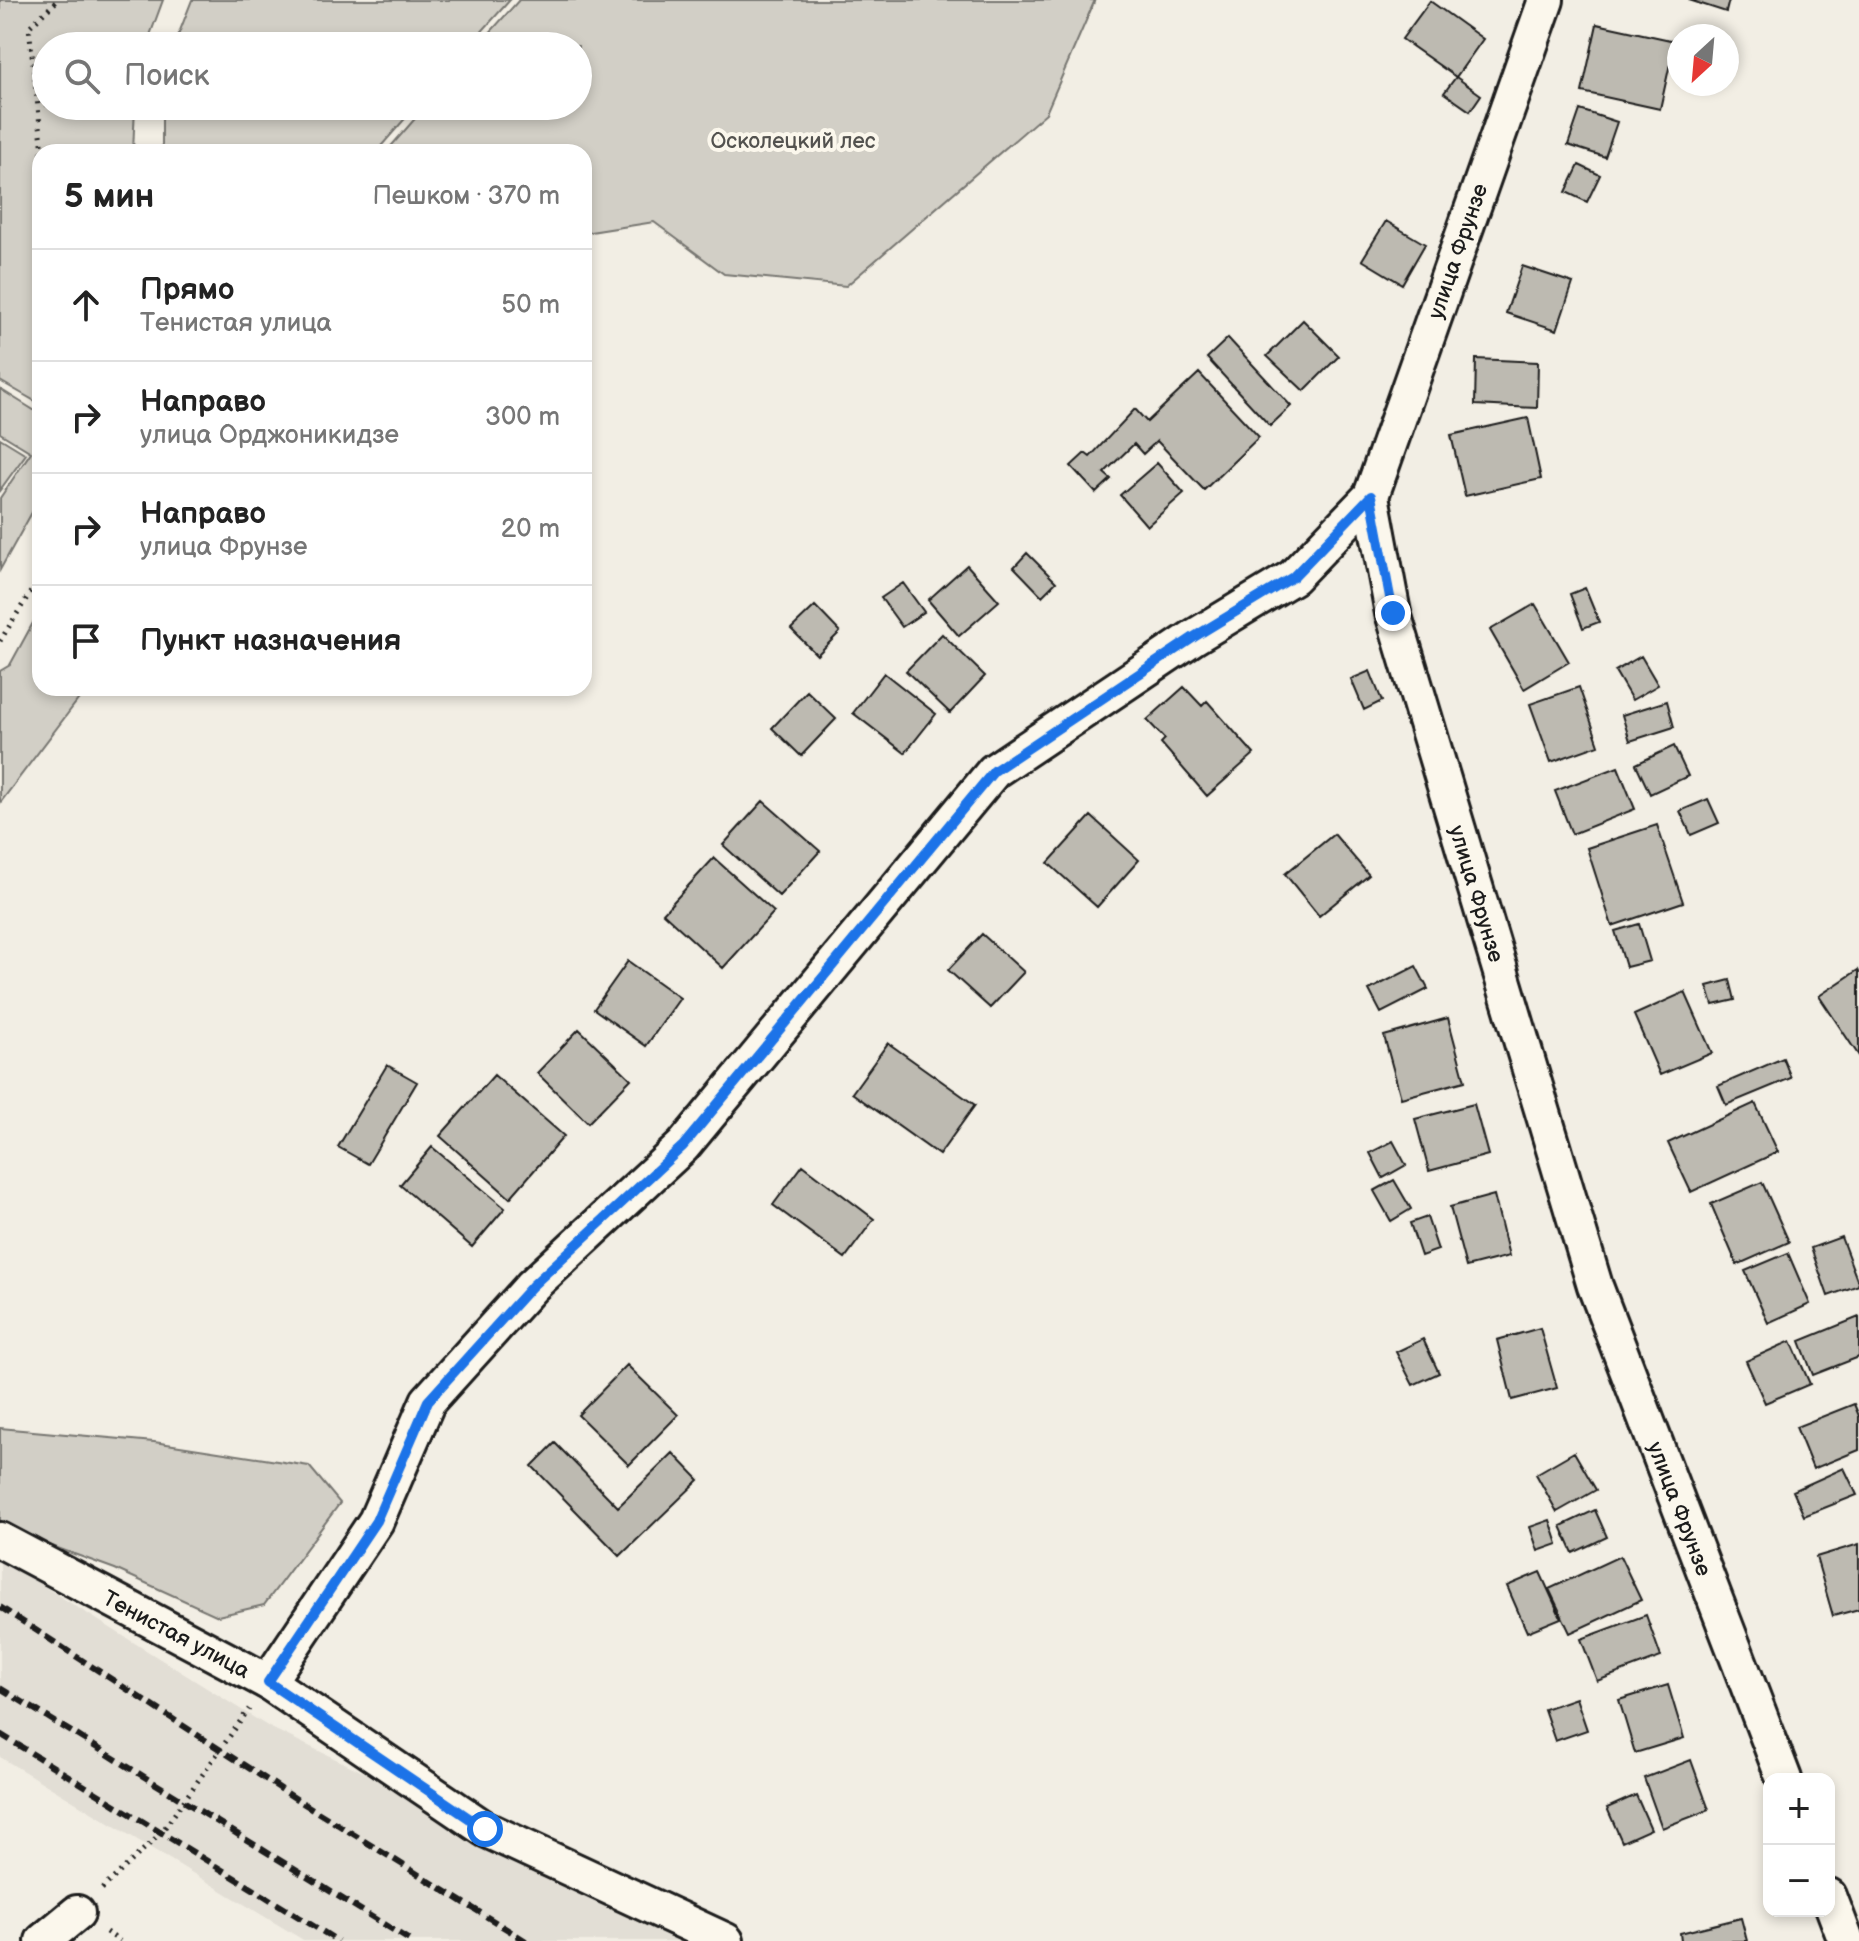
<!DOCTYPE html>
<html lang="ru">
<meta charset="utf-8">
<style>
body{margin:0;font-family:"Balsamiq Sans",sans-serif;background:#f2f2f2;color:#222}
.controls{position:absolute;right:24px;bottom:24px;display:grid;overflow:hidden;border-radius:16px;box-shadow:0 4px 12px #0003}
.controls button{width:72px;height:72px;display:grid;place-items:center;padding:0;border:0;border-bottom:2px solid #e0e0e0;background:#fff;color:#222;font:40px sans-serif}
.compass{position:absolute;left:1667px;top:24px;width:72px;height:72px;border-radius:50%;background:#fff;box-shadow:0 4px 12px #0003;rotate:206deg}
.stop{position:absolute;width:24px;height:24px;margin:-18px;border:6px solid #1a73e8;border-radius:50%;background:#fff}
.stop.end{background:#1a73e8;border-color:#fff;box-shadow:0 2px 8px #0008}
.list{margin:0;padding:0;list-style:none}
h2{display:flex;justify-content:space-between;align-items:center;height:104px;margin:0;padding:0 32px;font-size:34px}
h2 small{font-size:26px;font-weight:400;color:#767676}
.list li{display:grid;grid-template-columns:52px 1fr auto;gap:24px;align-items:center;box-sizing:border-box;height:112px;padding:0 32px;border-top:2px solid #e0e0e0}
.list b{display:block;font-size:30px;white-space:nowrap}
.list p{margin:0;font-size:26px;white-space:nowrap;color:#767676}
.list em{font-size:26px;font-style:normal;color:#767676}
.icon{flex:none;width:44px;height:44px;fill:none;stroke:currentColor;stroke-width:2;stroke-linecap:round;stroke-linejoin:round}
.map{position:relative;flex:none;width:1859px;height:1941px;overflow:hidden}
.search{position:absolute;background:#fff;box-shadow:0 4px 12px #0003;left:32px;top:32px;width:560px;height:88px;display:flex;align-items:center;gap:20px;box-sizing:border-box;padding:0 28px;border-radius:44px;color:#767676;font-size:30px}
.panel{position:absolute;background:#fff;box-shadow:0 4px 12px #0003;left:32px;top:144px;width:560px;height:552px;border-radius:24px}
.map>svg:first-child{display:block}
.built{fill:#e2ded5}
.green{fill:#d2cfc6;stroke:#777671;stroke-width:2}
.building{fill:#bdbab1;stroke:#1c1c1c;stroke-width:2}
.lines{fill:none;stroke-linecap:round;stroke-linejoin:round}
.street-casing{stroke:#1c1c1c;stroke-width:40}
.path{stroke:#1c1c1c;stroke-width:5;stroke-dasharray:2 6;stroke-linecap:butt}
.street{stroke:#fbf7ec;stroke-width:34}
.rail{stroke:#1c1c1c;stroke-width:6;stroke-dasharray:12 6;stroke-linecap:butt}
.route{stroke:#1a73e8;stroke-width:10}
.labels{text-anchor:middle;stroke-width:8;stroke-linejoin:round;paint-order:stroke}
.park-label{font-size:22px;fill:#53524f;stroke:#fbf7ec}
.street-label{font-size:22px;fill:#1c1c1c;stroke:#fbf7ec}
</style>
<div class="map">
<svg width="1859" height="1941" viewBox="0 0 1859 1941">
<rect width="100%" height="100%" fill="#f2eee4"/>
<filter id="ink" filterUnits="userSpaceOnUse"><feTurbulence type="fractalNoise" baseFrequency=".0125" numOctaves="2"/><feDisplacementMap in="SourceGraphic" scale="16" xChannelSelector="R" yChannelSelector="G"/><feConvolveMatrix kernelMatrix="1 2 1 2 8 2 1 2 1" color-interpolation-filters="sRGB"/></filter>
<g filter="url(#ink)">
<path class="built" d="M0 1559 269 1727 716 1941H305L0 1757Z"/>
<path class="green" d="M0 0H163L146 46H46V106H135L133 152H40V404L0 381Z
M192 0H510L469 46H174Z
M519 0H1095L1046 113 846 286 724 274 654 222 584 233V152H386L426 106H578V46H478Z
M162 106H416L376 152H162Z
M0 389 40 414V498L0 570V498L31 452 0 433Z
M0 438 26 454 0 490Z
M40 610V688H87L0 803V671L10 665Z
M0 1428 154 1442 309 1466 340 1503 264 1605 218 1616 115 1569 0 1527Z"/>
<path class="building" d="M1689 0H1729L1726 12Z
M1430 1 1483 39 1456 77 1402 39Z
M1597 24 1675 41 1660 109 1582 92Z
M1456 77 1481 95 1470 111 1444 93Z
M1580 110 1617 122 1605 157 1568 145Z
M1579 165 1600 175 1587 202 1566 192Z
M1386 221 1425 244 1402 284 1362 260Z
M1522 266 1573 283 1557 330 1506 313Z
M1303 320 1339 356 1304 391 1267 356Z
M1228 338 1291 406 1270 426 1207 358Z
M1476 359 1538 362 1537 408 1475 405Z
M1199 373 1259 437 1204 490 1157 441 1143 454 1134 444 1104 473 1111 479 1096 493 1071 466 1085 453 1090 457 1135 409 1147 422Z
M1528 418 1541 479 1465 496 1451 435Z
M1157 463 1184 493 1147 526 1120 495Z
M1027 553 1056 582 1042 596 1014 567Z
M967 565 999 601 959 636 928 600Z
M903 583 924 612 902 627 881 598Z
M1585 588 1599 622 1583 628 1570 594Z
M1535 604 1569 662 1524 689 1490 630Z
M815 606 840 632 817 655 791 629Z
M942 634 985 676 950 713 906 671Z
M1641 656 1658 685 1632 700 1615 671Z
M1370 671 1382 701 1364 710 1351 679Z
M884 673 936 714 905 753 853 713Z
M1184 687 1202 706 1207 701 1254 754 1207 796 1161 743 1165 739 1147 720Z
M1579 687 1599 745 1551 762 1530 704Z
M807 691 836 719 801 756 772 728Z
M1667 701 1674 727 1630 741 1622 715Z
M1674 746 1688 776 1650 794 1636 764Z
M1618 767 1635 809 1572 834 1555 791Z
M1708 799 1719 823 1691 835 1680 811Z
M763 801 820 851 779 896 723 845Z
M1091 816 1139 860 1097 907 1048 863Z
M1657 825 1683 902 1612 926 1587 848Z
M1334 834 1369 875 1319 916 1285 874Z
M714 858 774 912 723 968 663 913Z
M1639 924 1650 961 1626 967 1615 931Z
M982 934 1024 972 990 1008 948 970Z
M628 961 680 998 646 1046 594 1009Z
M1416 966 1428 989 1381 1013 1369 990Z
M1858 970 1859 972V1056L1819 996Z
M1730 980 1735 1000 1713 1005 1707 986Z
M1685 992 1712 1053 1660 1075 1634 1015Z
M1448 1018 1465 1081 1401 1098 1384 1036Z
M579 1029 631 1079 588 1123 537 1073Z
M888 1043 975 1105 939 1155 852 1093Z
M1783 1058 1791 1078 1726 1105 1718 1086Z
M387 1065 417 1082 368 1164 338 1147Z
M494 1075 564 1136 510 1198 440 1136Z
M1755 1103 1778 1152 1691 1192 1668 1143Z
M1474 1104 1488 1155 1429 1171 1415 1119Z
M1393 1141 1406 1165 1383 1178 1370 1153Z
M432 1147 505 1208 472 1247 400 1185Z
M803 1165 874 1219 845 1258 773 1205Z
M1394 1180 1411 1209 1391 1221 1374 1191Z
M1762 1182 1789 1242 1737 1265 1711 1204Z
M1494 1195 1509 1256 1466 1267 1450 1207Z
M1427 1217 1438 1250 1421 1256 1410 1223Z
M1841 1237 1859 1285 1828 1296 1811 1248Z
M1788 1253 1810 1304 1768 1323 1745 1271Z
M1859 1317V1357L1813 1375 1800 1341Z
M1540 1328 1557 1388 1512 1400 1497 1340Z
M1423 1339 1439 1373 1413 1385 1396 1352Z
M1791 1341 1810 1384 1765 1403 1746 1361Z
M627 1365 678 1415 629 1465 578 1415Z
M1854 1404 1859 1416V1450L1813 1469 1796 1427Z
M555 1443 618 1507 673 1453 699 1480 620 1556 532 1466Z
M1574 1452 1596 1490 1557 1512 1536 1474Z
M1844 1468 1857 1495 1804 1516 1793 1491Z
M1595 1510 1607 1537 1573 1553 1561 1526Z
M1550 1520 1558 1544 1538 1551 1530 1527Z
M1859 1544V1609L1833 1616 1816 1557Z
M1620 1556 1641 1600 1570 1633 1549 1589Z
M1540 1572 1561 1618 1527 1632 1507 1586Z
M1646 1615 1661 1657 1597 1681 1581 1639Z
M1668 1685 1684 1738 1635 1753 1619 1700Z
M1576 1698 1587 1730 1555 1741 1544 1709Z
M1691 1760 1709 1810 1662 1828 1644 1778Z
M1636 1795 1651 1829 1622 1842 1607 1808Z
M1741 1918 1747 1941H1681L1680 1933Z"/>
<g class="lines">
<defs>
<g id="street">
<path id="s1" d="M1546 0 1371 496 1393 613 1595 1286 1784 1779"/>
<path id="s2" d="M0 1540 268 1682 485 1829 726 1941"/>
<path d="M268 1682 376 1521 428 1401 532 1286 683 1146 994 771 1194 637 1293 577 1371 496"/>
<path d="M1829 1896 1846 1941"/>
<path d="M43 1941 77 1913"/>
</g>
</defs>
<use href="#street" class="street-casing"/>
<path class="path" d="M43 152 29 27 58 0
M0 641 40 577
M102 1889 161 1833 249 1709
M106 1932 120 1941"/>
<use href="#street" class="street"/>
<path class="rail" d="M0 1607 298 1800 526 1941
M0 1688 411 1941
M0 1734 338 1941"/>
</g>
</g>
<g class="lines" filter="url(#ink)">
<path class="route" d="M485 1829 268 1682 376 1521 428 1401 532 1286 683 1146 994 771 1194 637 1293 577 1371 496 1393 613"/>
</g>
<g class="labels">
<g class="park-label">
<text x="793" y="148">Осколецкий лес</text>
</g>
<g class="street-label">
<text transform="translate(1457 251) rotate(-71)" y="8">улица Фрунзе</text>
<text dy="8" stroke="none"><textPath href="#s1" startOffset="938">улица Фрунзе</textPath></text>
<text dy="8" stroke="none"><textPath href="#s1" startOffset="1586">улица Фрунзе</textPath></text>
<text dy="8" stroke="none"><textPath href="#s2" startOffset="200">Тенистая улица</textPath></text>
</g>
</g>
</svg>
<div class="controls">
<button>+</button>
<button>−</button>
</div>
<svg class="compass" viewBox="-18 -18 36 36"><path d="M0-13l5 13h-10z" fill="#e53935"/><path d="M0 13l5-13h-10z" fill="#767676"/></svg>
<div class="stop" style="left:485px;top:1829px"></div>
<div class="stop end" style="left:1393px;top:613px"></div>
<div class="search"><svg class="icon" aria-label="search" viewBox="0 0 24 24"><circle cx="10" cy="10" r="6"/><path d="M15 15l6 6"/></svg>Поиск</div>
<section class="panel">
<h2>5 мин<small>Пешком · 370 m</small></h2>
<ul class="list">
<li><svg class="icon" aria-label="ahead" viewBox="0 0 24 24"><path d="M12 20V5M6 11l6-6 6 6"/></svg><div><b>Прямо</b><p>Тенистая улица</p></div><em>50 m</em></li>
<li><svg class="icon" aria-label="right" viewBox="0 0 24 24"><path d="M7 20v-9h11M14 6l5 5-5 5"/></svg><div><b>Направо</b><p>улица Орджоникидзе</p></div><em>300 m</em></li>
<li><svg class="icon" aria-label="right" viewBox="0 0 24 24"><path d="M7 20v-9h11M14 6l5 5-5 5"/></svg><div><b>Направо</b><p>улица Фрунзе</p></div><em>20 m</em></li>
<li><svg class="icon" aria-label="arrive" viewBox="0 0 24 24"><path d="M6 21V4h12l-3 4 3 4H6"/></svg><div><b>Пункт назначения</b></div></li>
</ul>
</section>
</div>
